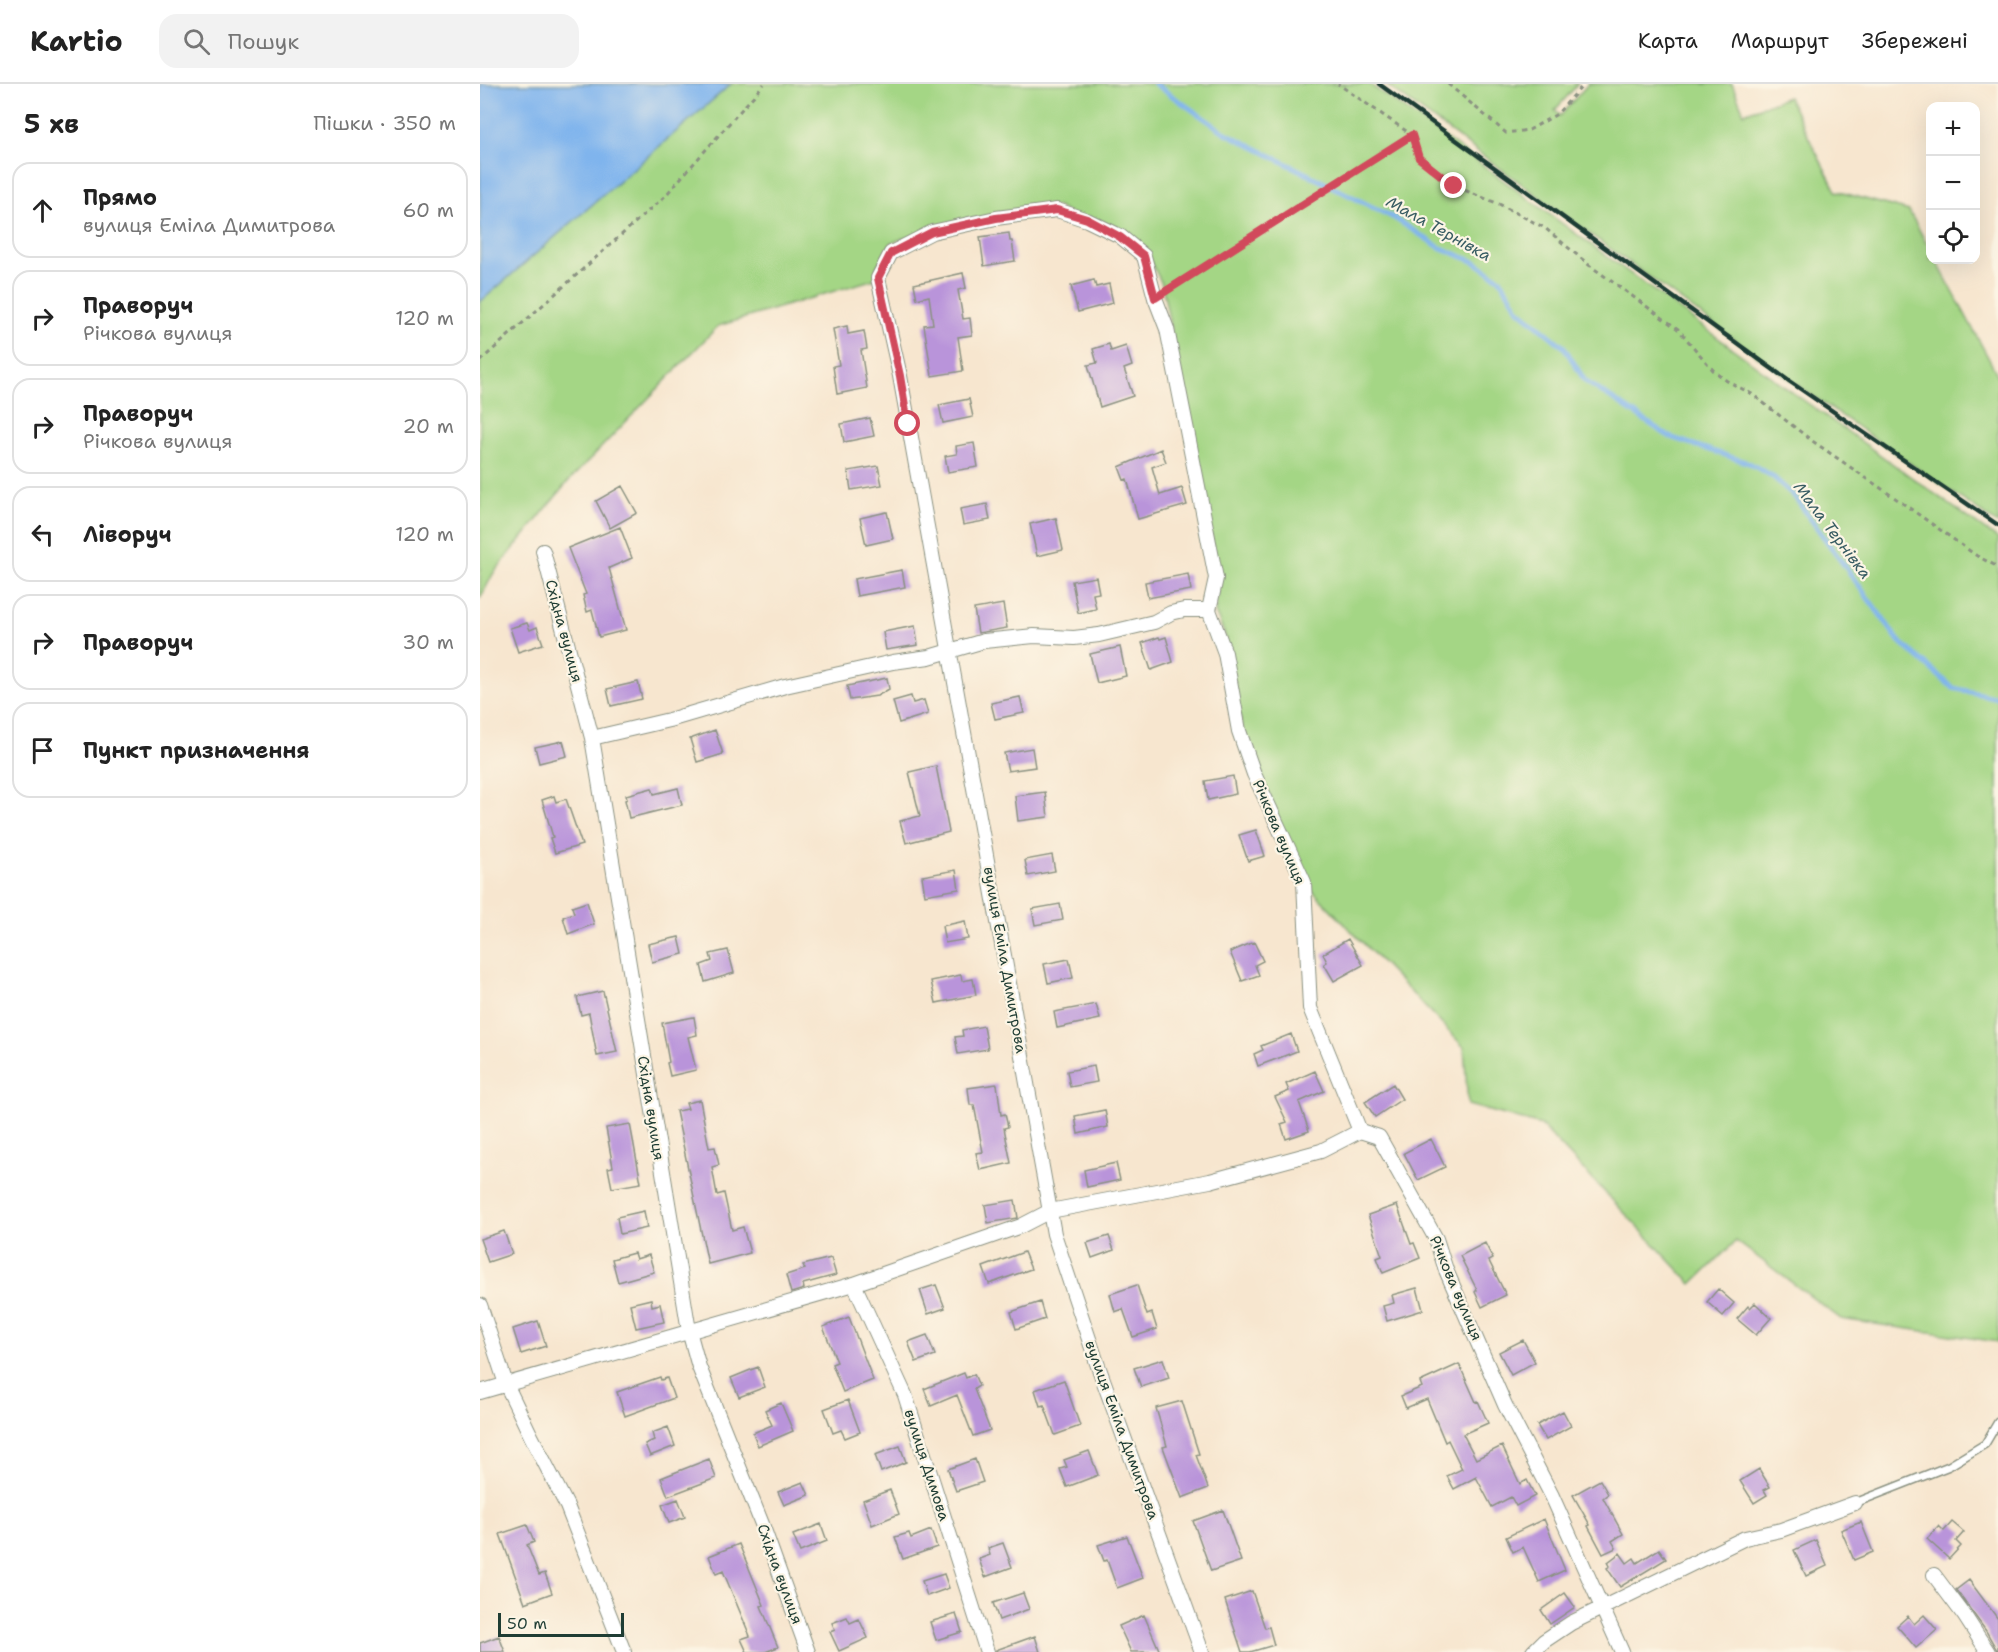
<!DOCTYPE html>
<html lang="uk">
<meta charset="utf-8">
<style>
body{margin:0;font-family:"Shantell Sans",sans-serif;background:#f2f2f2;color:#222}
.controls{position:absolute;right:18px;top:18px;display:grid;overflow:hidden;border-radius:12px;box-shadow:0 6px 24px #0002}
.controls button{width:54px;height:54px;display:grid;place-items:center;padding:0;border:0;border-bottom:2px solid #e0e0e0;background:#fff;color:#222;font:30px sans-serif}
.scale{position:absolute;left:18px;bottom:15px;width:126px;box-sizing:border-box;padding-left:6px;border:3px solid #1f3d34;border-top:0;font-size:16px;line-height:21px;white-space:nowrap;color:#1f3d34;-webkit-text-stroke:4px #fcf5e5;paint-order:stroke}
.stop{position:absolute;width:18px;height:18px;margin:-14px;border:4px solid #d1495b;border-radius:50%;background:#fff}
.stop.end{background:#d1495b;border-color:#fff;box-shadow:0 2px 6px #0008}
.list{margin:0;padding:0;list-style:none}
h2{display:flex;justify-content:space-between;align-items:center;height:78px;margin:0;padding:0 24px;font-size:26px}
h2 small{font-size:20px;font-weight:400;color:#767676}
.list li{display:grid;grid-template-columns:39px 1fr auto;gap:18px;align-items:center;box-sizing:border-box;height:96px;margin:0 12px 12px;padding:0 12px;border:2px solid #e0e0e0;border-radius:18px}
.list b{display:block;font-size:22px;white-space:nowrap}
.list p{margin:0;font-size:20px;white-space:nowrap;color:#767676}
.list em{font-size:20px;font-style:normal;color:#767676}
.icon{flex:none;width:33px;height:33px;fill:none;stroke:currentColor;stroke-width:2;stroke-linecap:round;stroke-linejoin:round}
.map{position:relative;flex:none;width:1518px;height:1568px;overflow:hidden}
header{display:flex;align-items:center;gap:36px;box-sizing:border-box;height:84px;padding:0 30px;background:#fff;border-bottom:2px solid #e0e0e0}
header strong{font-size:28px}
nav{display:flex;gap:33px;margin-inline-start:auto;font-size:21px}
.search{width:420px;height:54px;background:#f2f2f2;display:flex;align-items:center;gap:15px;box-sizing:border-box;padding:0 21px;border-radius:18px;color:#767676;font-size:22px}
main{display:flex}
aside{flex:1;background:#fff}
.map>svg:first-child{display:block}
.green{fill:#a4d685;stroke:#628a5c;stroke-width:1.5}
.water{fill:#7fb4ed;stroke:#4f7890;stroke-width:1.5}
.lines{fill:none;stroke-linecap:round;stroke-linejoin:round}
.stream{stroke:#7fb4ed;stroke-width:5}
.building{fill:#b994da}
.lane-casing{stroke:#8b9282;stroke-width:10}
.street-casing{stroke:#8b9282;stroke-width:16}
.path{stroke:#8b9282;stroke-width:3;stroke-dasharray:4.5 4.5;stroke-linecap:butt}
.lane{stroke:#fff;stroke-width:7}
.street{stroke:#fff;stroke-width:14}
.rail{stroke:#1f3d34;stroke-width:4.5}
.route{stroke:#d1495b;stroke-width:8}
.labels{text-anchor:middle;stroke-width:4.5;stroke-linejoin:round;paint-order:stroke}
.street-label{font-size:15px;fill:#1f3d34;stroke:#fcf5e5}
.water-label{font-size:16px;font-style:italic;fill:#375b62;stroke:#fcf5e5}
</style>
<header>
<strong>Kartio</strong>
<div class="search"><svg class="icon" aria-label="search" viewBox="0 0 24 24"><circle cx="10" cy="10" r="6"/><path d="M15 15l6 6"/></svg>Пошук</div>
<nav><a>Карта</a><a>Маршрут</a><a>Збережені</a></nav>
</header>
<main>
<aside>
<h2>5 хв<small>Пішки · 350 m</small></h2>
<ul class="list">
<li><svg class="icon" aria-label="ahead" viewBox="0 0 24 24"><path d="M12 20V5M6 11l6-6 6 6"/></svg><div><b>Прямо</b><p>вулиця Еміла Димитрова</p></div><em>60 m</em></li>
<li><svg class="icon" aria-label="right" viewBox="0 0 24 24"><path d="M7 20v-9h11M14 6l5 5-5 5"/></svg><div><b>Праворуч</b><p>Річкова вулиця</p></div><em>120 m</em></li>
<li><svg class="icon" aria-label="right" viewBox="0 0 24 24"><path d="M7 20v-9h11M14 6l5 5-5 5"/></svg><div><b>Праворуч</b><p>Річкова вулиця</p></div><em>20 m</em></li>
<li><svg class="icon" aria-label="left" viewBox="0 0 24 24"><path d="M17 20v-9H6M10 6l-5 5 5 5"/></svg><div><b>Ліворуч</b></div><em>120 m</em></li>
<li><svg class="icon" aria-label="right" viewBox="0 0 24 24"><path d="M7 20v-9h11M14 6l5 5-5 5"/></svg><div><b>Праворуч</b></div><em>30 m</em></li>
<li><svg class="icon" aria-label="arrive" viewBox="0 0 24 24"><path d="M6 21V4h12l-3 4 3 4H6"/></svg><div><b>Пункт призначення</b></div></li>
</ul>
</aside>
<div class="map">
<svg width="1518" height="1568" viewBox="0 0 1518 1568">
<rect width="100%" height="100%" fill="#fcf5e5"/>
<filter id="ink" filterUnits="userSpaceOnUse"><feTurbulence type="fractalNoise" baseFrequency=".0167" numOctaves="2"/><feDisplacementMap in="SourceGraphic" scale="12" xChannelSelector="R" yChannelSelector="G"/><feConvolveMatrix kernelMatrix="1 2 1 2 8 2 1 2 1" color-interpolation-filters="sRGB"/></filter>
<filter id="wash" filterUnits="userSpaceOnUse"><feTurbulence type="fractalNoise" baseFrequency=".008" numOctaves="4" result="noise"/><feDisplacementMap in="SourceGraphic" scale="24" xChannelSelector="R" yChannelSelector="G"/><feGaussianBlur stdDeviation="1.35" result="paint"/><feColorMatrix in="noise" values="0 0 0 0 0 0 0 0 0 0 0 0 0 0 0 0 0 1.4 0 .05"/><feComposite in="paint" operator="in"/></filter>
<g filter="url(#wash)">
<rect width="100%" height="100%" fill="#f7e6cf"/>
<path class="green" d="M251 0H889L971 58 1305 303 1518 455V1258L1361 1235 1256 1157 1212 1200 1061 1041 988 1021 984 963 824 798 762 644 745 551 735 528 739 494 682 200 667 170 576 122 450 144 411 159 397 183 398 194 238 242 86 400 13 490 0 515V218Z
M905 0H1098L1075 26 1080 32 1108 0H1252L1264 29 1308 13 1356 107 1429 127 1450 166V176H1456L1518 292V440L1310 296Z"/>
<path class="water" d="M0 0H251L0 218Z"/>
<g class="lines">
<path class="stream" d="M675 0 744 48 914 134 959 163 995 178 1020 195 1039 226 1084 263 1105 297 1190 353 1269 379 1292 392 1314 412 1419 557 1473 604 1518 614"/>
</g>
<g id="blocks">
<path class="building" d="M529 149 530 157H532L535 177 504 182 500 153Z
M483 189 486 204 478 206 483 235 490 234 492 251 478 253 483 287 452 292 444 241 453 240 449 212 437 215 434 200Z
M614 196 616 203 629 200 633 219 598 228 591 202Z
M367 242 368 250 384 247 387 265 381 266 387 304 357 310 353 282 359 281 353 245Z
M629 260 631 267 646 262 652 282 644 285 653 312 620 323 608 281 617 279 613 265Z
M489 315 493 333 463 339 459 321Z
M390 334 394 352 364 358 361 340Z
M494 359 498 383 468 388 465 372 477 370 476 362Z
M681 365 686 378 672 383 680 411 702 404 707 421 658 435 647 395 644 396 639 383Z
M398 382 402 401 371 406 368 387Z
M142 402 157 429 130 444 116 417Z
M507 420 510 436 483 441 480 425Z
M407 428 413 455 386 461 380 434Z
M576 434 583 466 557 472 550 440Z
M140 443 152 474 129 484 146 546 119 553 112 526 107 528 103 511 106 510 88 464Z
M422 486 425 503 377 512 374 495Z
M708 490 711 506 668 514 665 498Z
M616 493 619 509 613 510 616 525 598 529 592 497Z
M523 520 527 544 498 549 494 525Z
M47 539 50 546 57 543 63 560 38 568 30 544Z
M435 542 438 561 406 566 403 548Z
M679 553 680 555 686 553 693 578 671 586 662 559Z
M640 563 646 592 617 599 610 570Z
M407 594 409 605 397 612 370 616 367 602Z
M158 598 162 615 131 622 127 605Z
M431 612 433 619 444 616 448 630 419 639 413 617Z
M540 613 544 629 515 635 511 619Z
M235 646 243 670 217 678 210 655Z
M83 657 87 672 59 679 55 663Z
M552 664 555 683 528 687 524 669Z
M456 682 469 748 426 759 420 737 440 732 429 688Z
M753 692 756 710 728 716 725 697Z
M172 704 174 710 198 704 202 721 149 734 145 716 147 715 146 711Z
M565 708 568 733 538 737 535 712Z
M74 712 76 718 86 715 102 761 75 769 70 754 73 753 62 716Z
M776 746 785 772 768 777 759 751Z
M572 771 575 787 548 792 545 776Z
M476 786 479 805 445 811 442 792Z
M107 818 114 840 88 850 83 833 94 829 92 823Z
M580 820 583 836 555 841 552 825Z
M485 837 488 855 465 859 462 842Z
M199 853 203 870 172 878 168 860Z
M868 855 883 881 854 897 844 880 847 878 843 870Z
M774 858 783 877 775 881 779 891 762 897 750 868Z
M248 866 254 889 225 898 221 881 232 877 230 870Z
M589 875 593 894 568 899 564 880Z
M481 891 482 897 493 895 496 911 456 919 451 897Z
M123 907 137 968 117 972 109 929 101 931 97 913Z
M616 920 620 935 577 944 574 928Z
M214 933 217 951 208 953 216 986 190 992 187 979 189 978 182 939Z
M504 942 508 965 478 970 475 953 483 952 482 946Z
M811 950 817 967 778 982 774 970 783 966 781 962Z
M614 982 617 998 590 1003 587 987Z
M835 987 844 1007 819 1018 829 1047 806 1055 801 1040 807 1038 795 1013 809 1007 806 1000Z
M517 1000 521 1031 525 1030 528 1043 524 1044 531 1079 500 1086 496 1069 503 1068 494 1021H490L488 1004Z
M913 1000 922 1015 895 1033 885 1018Z
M220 1016 229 1064 235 1063 239 1081 232 1083 237 1111 244 1109 252 1146 263 1143 270 1169 228 1180 196 1027 208 1025 206 1019Z
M625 1026 628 1043 598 1050 595 1032Z
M150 1040 161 1099 132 1104 128 1084 133 1083 126 1044Z
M951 1055 965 1083 938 1096 924 1069Z
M636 1079 640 1096 607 1103 604 1086Z
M535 1116 538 1134 508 1139 505 1121Z
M917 1121 931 1160 934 1159 940 1174 903 1189 897 1174 902 1172 888 1131Z
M164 1127 167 1144 140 1150 137 1133Z
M24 1147 32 1170 8 1178 0 1155Z
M629 1152 634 1166 612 1174 607 1159Z
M1005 1159 1013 1175 1009 1177 1026 1211 1002 1223 995 1208 997 1206 980 1172Z
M544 1168 551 1185 509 1200 503 1183Z
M154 1169 156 1175 169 1171 174 1188 138 1198 132 1175Z
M351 1174 356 1191 323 1200 324 1205 311 1209 306 1191 325 1185 323 1181Z
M456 1201 465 1224 448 1230 440 1206Z
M657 1201 667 1231 672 1229 677 1245 653 1253 643 1225 635 1228 630 1210Z
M937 1204 943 1226 907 1237 903 1222 914 1219 912 1211Z
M1238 1205 1254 1219 1243 1232 1227 1218Z
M171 1215 172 1222 180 1220 184 1238 156 1244 150 1220Z
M560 1218 565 1235 536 1245 531 1228Z
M1275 1219 1291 1234 1276 1251 1257 1235 1268 1222 1270 1224Z
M369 1233 393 1296 363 1308 352 1280 357 1278 343 1243Z
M58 1237 66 1262 41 1270 33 1245Z
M447 1251 455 1271 436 1278 428 1258Z
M1043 1256 1055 1278 1031 1291 1019 1268Z
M683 1275 689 1294 661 1303 654 1284Z
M979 1280 996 1318 998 1317 1008 1339 983 1350 996 1375 1022 1362 1040 1400 1047 1396 1055 1412 1036 1422 1031 1413 1012 1423 996 1393 974 1405 967 1392 982 1385 968 1356 965 1358 947 1315 926 1324 921 1312 942 1303 940 1298Z
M278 1283 285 1303 259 1313 251 1294Z
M484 1289 486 1294 494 1290 499 1302 494 1305 510 1346 493 1352 477 1311 451 1322 444 1305Z
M180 1293 181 1296 187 1294 194 1314 145 1332 137 1308Z
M584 1296 600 1342 575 1351 564 1321 560 1322 555 1306Z
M368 1316 380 1348 365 1354 361 1346 353 1349 344 1325Z
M702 1317 719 1370 716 1371 728 1404 702 1414 683 1363 687 1362 676 1324Z
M301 1319 313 1347 278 1362 273 1349 292 1341 285 1326Z
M1083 1327 1091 1342 1066 1356 1057 1341Z
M188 1343 195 1362 170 1372 165 1360 174 1356 172 1349Z
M420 1362 426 1378 401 1388 395 1371Z
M609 1367 618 1391 587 1403 580 1385 587 1383 584 1376Z
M229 1375 236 1394 188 1412 181 1394Z
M495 1375 503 1398 476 1407 468 1385Z
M1279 1385 1290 1403 1284 1406 1287 1411 1274 1419 1260 1397Z
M1120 1396 1128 1410 1123 1414 1143 1450 1132 1457 1136 1464 1123 1470 1108 1442 1110 1441 1093 1411Z
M323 1398 329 1411 304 1421 298 1408Z
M410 1406 419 1430 392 1441 383 1416Z
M198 1415 205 1433 189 1439 182 1421Z
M743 1426 761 1477 731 1487 713 1437Z
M1064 1435 1085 1486 1059 1498 1043 1463 1033 1468 1026 1453Z
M1381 1438 1393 1468 1374 1476 1361 1446Z
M1472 1438 1484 1448 1476 1457 1481 1462 1469 1475 1447 1455 1459 1442 1464 1447Z
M341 1440 347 1457 320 1468 313 1451Z
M47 1441 54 1458 47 1461 59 1491 65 1489 72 1509 45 1519 20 1450Z
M451 1446 457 1463 423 1475 415 1453 429 1449 431 1454Z
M647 1452 663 1494 637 1504 627 1476 624 1477 618 1461Z
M1336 1456 1347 1482 1326 1492 1314 1466Z
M523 1459 532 1483 505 1493 499 1475 510 1471 508 1464Z
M259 1460 284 1521 281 1522 298 1563 285 1568H267L261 1555 270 1552 243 1487 236 1490 229 1472Z
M1179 1465 1186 1475 1140 1503 1127 1484 1130 1482 1128 1478 1140 1469 1147 1479 1154 1474 1157 1479Z
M464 1490 469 1504 447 1512 442 1497Z
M1489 1496 1518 1535V1568L1506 1547 1476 1506Z
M772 1507 785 1544 789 1543 794 1561 770 1568H762L745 1516Z
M543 1509 549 1525 519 1536 513 1519Z
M1085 1509 1095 1523 1070 1540 1061 1526Z
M476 1530 482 1548 456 1556 450 1538Z
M664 1531 680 1568H651L639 1542Z
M1444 1531 1457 1546 1436 1564 1417 1542 1428 1532 1434 1540Z
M367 1533 370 1539 379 1535 388 1554 359 1567 350 1548 355 1546 352 1539Z
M19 1552 25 1568H0V1559Z
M555 1552 560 1568H516V1566Z"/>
</g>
</g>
<g filter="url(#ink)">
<use href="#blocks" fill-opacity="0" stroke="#8b9282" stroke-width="1.5"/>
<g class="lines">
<defs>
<path id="lane" d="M1375 1419 1469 1382 1505 1360 1518 1338"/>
<path id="street" d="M63 467 112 654 209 1247 219 1283 282 1440 328 1568
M112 654 189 636 305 602 413 578 449 573 504 557 554 552 594 554 619 551 674 538 691 529 704 526H729
M374 1200 425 1311 507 1568
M0 1221 26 1300 51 1352 87 1422 144 1568
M0 1308 374 1200 541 1142 570 1127 730 1097 841 1067 880 1047
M1454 1491 1484 1531 1508 1568
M722 1568 617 1279 574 1150 420 292 398 194 411 169 452 148 516 134 577 126 607 136 640 152 664 172 675 214 687 245 736 494 729 526 745 569 759 647 774 690 824 798 830 924 880 1047 899 1053 956 1155 966 1186 1025 1321 1072 1412 1142 1568
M1053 1568 1064 1557 1091 1539 1265 1454 1301 1446 1375 1419"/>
</defs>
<use href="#lane" class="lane-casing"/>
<use href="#street" class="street-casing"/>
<path class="path" d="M968 0 1026 49 1049 46 1077 30 1104 0
M932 51 939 74 974 102 1019 120 1065 144 1109 181 1198 245 1233 286 1247 297 1272 310 1331 356 1418 416 1497 472 1518 483
M687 206 932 51 858 0
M0 277 185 112 284 0"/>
<use href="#lane" class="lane"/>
<use href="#street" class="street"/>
<path class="rail" d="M899 0 1309 297 1518 441"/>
</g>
</g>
<g class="lines" filter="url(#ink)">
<path class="route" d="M428 340 420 292 398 194 411 169 452 148 516 134 577 126 607 135 640 153 664 172 675 214 932 51 939 74 974 102"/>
</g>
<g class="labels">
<g class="street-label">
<text transform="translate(84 547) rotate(75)" y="5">Східна вулиця</text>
<text transform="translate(799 748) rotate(67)" y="5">Річкова вулиця</text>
<text transform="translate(525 876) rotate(80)" y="5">вулиця Еміла Димитрова</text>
<text transform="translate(171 1024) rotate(81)" y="5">Східна вулиця</text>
<text transform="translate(976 1204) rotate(67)" y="5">Річкова вулиця</text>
<text transform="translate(642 1346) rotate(70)" y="5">вулиця Еміла Димитрова</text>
<text transform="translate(447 1381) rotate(72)" y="5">вулиця Димова</text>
<text transform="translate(300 1490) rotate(70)" y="5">Східна вулиця</text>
</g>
<g class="water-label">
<text transform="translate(959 144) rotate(29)" y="6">Мала Тернівка</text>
<text transform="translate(1353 446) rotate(53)" y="6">Мала Тернівка</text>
</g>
</g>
</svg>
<div class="controls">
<button>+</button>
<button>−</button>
<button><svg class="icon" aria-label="locate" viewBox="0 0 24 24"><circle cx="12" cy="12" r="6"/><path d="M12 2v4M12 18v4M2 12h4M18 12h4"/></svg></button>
</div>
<div class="scale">50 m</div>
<div class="stop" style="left:428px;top:340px"></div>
<div class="stop end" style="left:974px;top:102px"></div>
</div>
</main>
